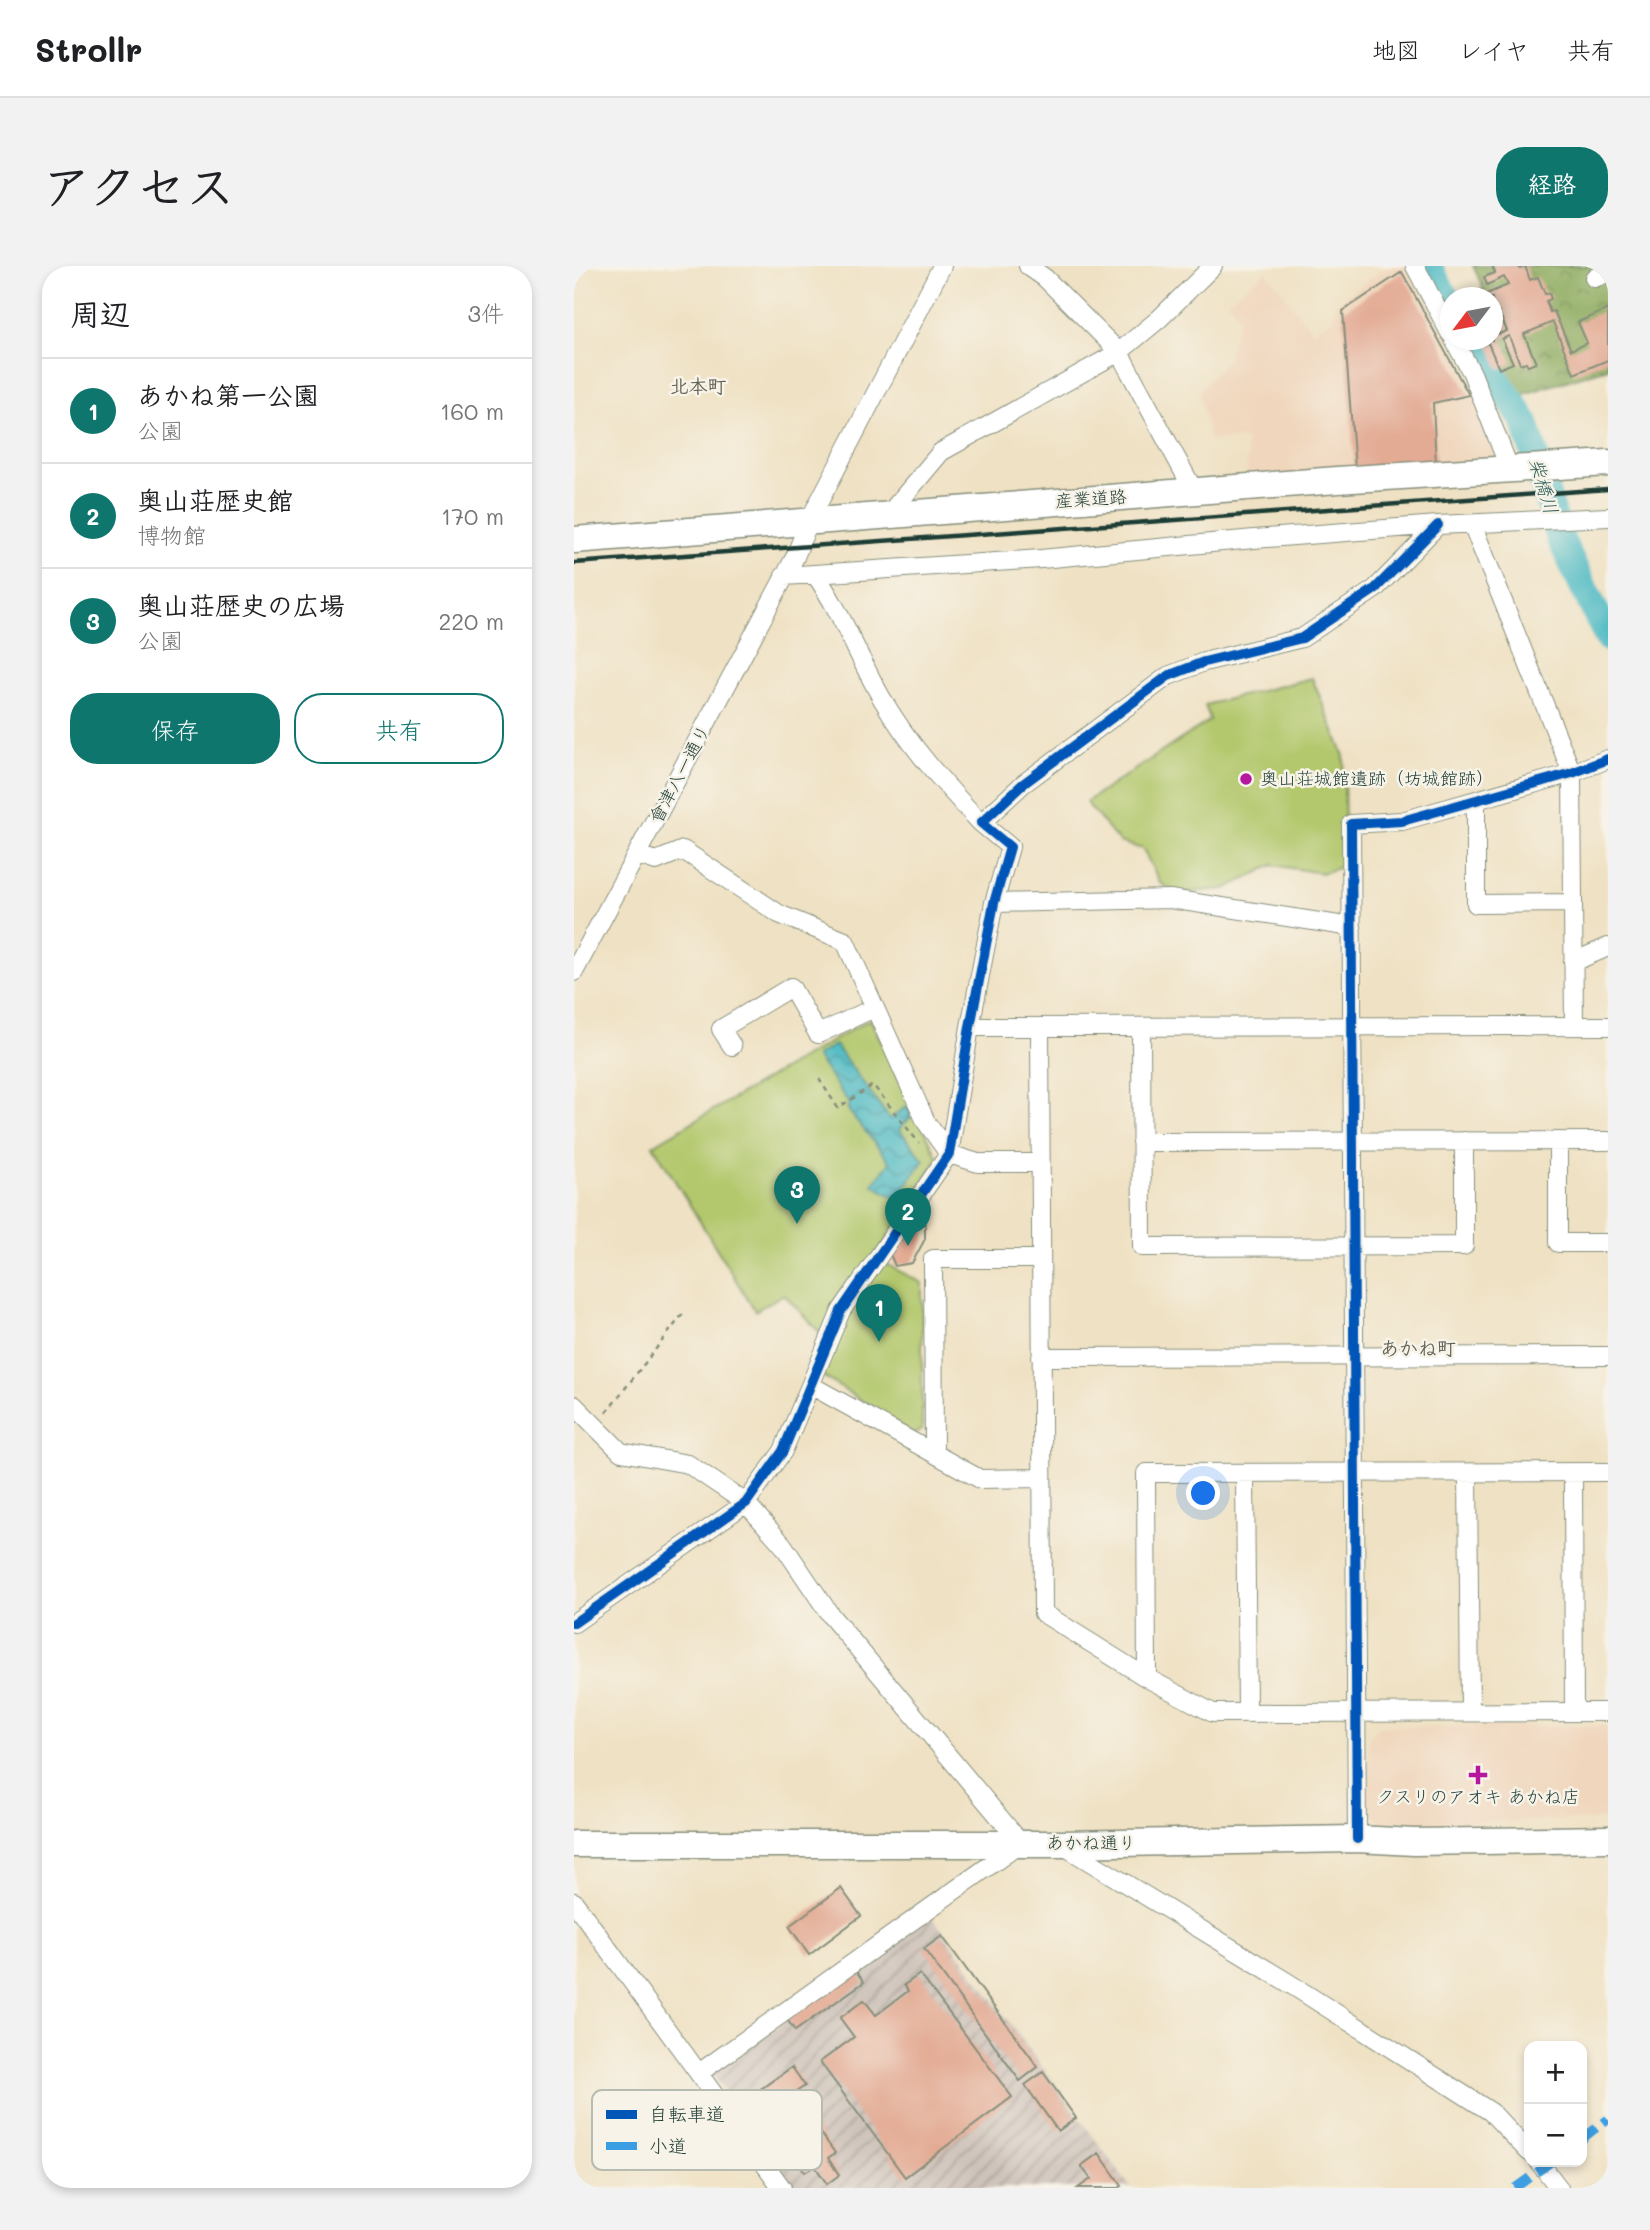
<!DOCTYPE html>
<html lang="ja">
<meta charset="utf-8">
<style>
body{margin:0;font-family:Mali,"Klee One",sans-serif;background:#f2f2f2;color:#202124}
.controls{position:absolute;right:21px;bottom:21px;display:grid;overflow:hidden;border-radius:14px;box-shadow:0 4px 10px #0003}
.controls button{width:63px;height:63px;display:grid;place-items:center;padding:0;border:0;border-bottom:2px solid #e0e0e0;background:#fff;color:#202124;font:35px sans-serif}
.compass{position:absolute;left:866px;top:21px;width:63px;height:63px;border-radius:50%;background:#fff;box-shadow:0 4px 10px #0003;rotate:238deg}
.you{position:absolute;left:630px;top:1228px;width:24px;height:24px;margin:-18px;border:5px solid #fff;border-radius:50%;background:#1a73e8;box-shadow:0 0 0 10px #1a73e833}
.badge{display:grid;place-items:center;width:46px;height:46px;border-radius:50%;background:#0f766e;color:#fff;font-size:23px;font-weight:700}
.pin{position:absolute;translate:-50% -58px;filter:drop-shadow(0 2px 4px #0008)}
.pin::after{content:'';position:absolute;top:37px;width:24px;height:21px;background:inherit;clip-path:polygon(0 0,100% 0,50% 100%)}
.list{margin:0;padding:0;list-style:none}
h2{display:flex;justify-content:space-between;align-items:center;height:91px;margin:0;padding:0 28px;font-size:30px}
h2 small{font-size:23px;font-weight:400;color:#757577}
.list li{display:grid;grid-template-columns:46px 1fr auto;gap:21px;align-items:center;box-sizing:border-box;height:105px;padding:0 28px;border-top:2px solid #e0e0e0}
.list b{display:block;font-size:26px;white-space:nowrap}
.list p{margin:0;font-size:23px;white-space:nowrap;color:#757577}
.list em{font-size:23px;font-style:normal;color:#757577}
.actions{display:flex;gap:14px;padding:21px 28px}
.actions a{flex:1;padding:16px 0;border:2px solid #0f766e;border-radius:28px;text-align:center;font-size:24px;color:#0f766e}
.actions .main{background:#0f766e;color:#fff}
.map{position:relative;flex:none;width:1034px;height:1922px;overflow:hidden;border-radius:28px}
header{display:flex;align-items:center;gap:42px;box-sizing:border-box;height:98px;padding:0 35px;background:#fff;border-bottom:2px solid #e0e0e0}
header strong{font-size:33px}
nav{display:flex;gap:38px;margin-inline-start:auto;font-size:24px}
.intro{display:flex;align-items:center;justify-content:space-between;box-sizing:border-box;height:168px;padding:0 42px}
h1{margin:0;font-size:49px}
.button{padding:18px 32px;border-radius:28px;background:#0f766e;color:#fff;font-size:24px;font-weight:700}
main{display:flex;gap:42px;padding:0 42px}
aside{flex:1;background:#fff;border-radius:28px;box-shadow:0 4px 10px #0003}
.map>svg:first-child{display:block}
.built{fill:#f0d6bc}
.industrial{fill:url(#industrial-furrows)}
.forest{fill:url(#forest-crowns);stroke:#56744a;stroke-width:2}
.green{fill:#b3c86d;stroke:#698250;stroke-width:2}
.water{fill:url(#water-waves);stroke:#357b7c;stroke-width:2}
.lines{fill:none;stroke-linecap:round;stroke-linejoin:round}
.river{stroke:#4bb9c3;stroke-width:28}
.building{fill:#e3ab94}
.street-casing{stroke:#878f7c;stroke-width:20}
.secondary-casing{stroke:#878f7c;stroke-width:29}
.path{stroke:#878f7c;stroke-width:2.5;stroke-dasharray:5 5;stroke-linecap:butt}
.street{stroke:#fff;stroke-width:18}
.secondary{stroke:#fff;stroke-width:26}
.rail{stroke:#1f3d34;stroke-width:4.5}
.quiet{stroke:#3c9ee2;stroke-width:9;stroke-dasharray:18 9;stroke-linecap:butt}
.cycleway-casing{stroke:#f7f3e8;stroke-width:15}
.cycleway{stroke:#0057b8;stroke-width:10}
.poi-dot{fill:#b5179e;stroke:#f7f3e8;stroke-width:2.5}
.labels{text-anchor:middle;stroke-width:5;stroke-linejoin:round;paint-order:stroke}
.street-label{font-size:18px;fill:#1f3d34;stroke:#f7f3e8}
.poi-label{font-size:18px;fill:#1f3d34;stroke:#f7f3e8;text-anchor:start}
.neighbourhood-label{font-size:19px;font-weight:bold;fill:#646456;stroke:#f7f3e8}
.water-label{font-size:19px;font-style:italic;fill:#2a5c58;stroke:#f7f3e8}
.key{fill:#f7f3e8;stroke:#b6bcb2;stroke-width:2}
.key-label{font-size:19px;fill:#1f3d34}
</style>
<header>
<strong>Strollr</strong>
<nav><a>地図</a><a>レイヤ</a><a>共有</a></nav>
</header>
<div class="intro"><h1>アクセス</h1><a class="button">経路</a></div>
<main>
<aside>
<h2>周辺<small>3件</small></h2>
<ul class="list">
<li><span class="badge">1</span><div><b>あかね第一公園</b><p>公園</p></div><em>160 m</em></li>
<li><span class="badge">2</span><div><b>奥山荘歴史館</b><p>博物館</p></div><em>170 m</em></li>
<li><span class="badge">3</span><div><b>奥山荘歴史の広場</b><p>公園</p></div><em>220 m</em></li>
</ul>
<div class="actions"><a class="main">保存</a><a>共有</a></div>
</aside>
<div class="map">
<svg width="1034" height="1922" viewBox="0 0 1034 1922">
<defs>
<pattern id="industrial-furrows" width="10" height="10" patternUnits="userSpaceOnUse" patternTransform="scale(1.75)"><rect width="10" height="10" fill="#cec2b9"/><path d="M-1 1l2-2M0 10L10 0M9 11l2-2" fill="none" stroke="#a79f97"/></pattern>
<pattern id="forest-crowns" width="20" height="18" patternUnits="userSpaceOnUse" patternTransform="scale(1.75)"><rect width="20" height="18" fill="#8eac60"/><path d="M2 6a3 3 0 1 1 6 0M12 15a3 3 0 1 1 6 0" fill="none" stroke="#738d50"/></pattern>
<pattern id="water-waves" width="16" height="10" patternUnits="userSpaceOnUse" patternTransform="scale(1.75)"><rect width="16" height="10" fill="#4bb9c3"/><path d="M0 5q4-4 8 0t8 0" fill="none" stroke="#3e989f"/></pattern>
</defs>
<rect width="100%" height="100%" fill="#f7f3e8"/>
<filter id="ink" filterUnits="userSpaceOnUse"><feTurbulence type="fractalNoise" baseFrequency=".0143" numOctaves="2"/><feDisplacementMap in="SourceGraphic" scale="14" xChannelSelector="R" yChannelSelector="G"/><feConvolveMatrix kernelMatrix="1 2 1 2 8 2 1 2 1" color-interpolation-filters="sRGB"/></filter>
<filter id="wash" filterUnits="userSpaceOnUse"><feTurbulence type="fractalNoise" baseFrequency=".00686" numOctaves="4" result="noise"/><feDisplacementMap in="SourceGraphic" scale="28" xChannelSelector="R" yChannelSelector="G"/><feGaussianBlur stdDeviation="1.57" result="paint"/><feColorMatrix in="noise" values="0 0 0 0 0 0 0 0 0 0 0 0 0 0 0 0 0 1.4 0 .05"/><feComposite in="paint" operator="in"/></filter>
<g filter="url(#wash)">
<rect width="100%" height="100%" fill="#efe1c3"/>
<path class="built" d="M815 0H831L887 98 924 197 674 212 672 173 636 175 625 126 653 93 665 52 654 35 692 5 738 65 759 53 763 37Z
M1034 1459V1554L805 1556 793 1542 795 1471 805 1461Z"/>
<path class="industrial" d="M356 1648 557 1922H221L138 1808Z"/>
<path class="forest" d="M899 0H1027L1034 20V102L943 130 899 74H918V32H891L910 23Z"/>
<path class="green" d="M738 412 770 490 771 600 747 607 699 599 651 623 603 627 586 617 569 583 545 576 512 536 636 454 631 439Z
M296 753 364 892 250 1071 210 1028 181 1045 79 879Z
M307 995 348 1017V1164L340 1168 247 1109 275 1042Z"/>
<path class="water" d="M261 779 316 853 333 840 338 850 325 863 350 894 323 933 299 919 316 896 274 844V836L242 790Z"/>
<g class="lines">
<path class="river" d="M854 0 876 40
M896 74 950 154 986 272 1034 372"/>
</g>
<g id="blocks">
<path class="building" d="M918 0H945L946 3 951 0 956 14 964 11 971 28 975 27 977 33 972 35 976 46 980 45 997 84 1013 77 1004 56 1034 43V94L1000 108 979 56 950 68 962 97 954 100 952 96 946 98 935 70 928 73 939 97 925 103 914 77 909 79 907 74H918V63L922 61 925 68 933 65 925 46 918 49V32H911L910 29 934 19 930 11 913 19 910 11 921 7Z
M828 6 895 129 859 137 862 199 781 203 769 45Z
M336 958H351V973L338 997 321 1000 316 988Z
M267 1622 287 1650 235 1689 215 1660Z
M368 1670 464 1801 446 1815 350 1683Z
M278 1700 290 1716 221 1765 210 1749Z
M346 1708 438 1831 331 1911 246 1796 280 1771 266 1752 290 1734 302 1749 334 1725 330 1719Z
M218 1801 231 1820 219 1828 261 1887 254 1892 265 1909 253 1918 241 1900 231 1906 189 1846 186 1848 174 1832Z
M469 1806 502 1852 484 1865 451 1819Z
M525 1887 548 1920 545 1922H504L517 1913 507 1900Z"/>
</g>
</g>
<g filter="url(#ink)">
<use href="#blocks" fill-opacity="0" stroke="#878f7c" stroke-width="2"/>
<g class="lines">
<defs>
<path id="street" d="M454 0 471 12 545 86 620 225
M841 0 876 67
M1020 12 1034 7
M880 74 898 107 936 204
M315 248 367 186 545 86 585 53 639 0
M898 258 998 507 1000 760
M241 308C268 347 284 391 307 431 334 478 370 518 407 557
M210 310 467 293 680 273 864 259 1034 251
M902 535V638L999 637
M64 589 82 595 109 584 205 648 271 675 352 856 375 888 404 897H466
M420 637 596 633 778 661
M999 696 1034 681
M0 706 221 291 235 255 368 0
M396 761 1034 760
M466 761 469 1347 573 1412 639 1447 1034 1446
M567 761 568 981 890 980V875
M158 780 147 763 217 721 244 768 300 742
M984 875V977H1034
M567 876 1034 875
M467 1091 1034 1090
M238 1120 406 1213 468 1212
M0 1139 47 1186 114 1198 172 1237 209 1279 257 1350 447 1577 125 1807
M360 1186 359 993H467
M671 1207 673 1446
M894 1207 896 1446
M999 1207 1000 1446
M0 1357 172 1237 209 1185 267 1045 375 888 396 761 420 637 436 581 407 557 449 518 594 410 630 396 728 372 801 323 864 259
M573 1412 572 1207 1034 1206
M783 1573 777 558 828 555 998 507 1034 493
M490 1580 713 1716 917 1846 955 1886
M0 1636 208 1922
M965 1896 985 1922"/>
<path id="secondary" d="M0 274 763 214 1034 197
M0 1578H487L783 1573 840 1576 1034 1573"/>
</defs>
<use href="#street" class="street-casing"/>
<use href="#secondary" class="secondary-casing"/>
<path class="path" d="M245 813 264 842 299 819 345 877
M32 1147 109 1048"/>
<use href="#street" class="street"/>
<use href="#secondary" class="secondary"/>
<path class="rail" d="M0 297 1034 223"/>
<path class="quiet" d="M1008 1873 1034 1853
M941 1922 977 1896"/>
<defs>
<path id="cycleway" d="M0 1357 172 1237 209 1185 267 1045 375 888 396 761 420 637 436 581 407 557 449 518 594 410 630 396 728 372 801 323 864 259
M783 1573 777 558 828 555 998 507 1034 493"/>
</defs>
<use href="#cycleway" class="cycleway-casing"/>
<use href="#cycleway" class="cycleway"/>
</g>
</g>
<g class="poi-dot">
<circle cx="672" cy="513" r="7"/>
<path d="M900.5 1498.5h7v7h7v7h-7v7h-7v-7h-7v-7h7z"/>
</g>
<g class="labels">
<g class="street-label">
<text transform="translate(517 233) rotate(-4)" y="6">産業道路</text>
<text transform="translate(106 508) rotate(-62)" y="6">會津八一通り</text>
<text x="517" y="1583">あかね通り</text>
</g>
<g class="poi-label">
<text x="686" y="519">奥山荘城館遺跡（坊城館跡）</text>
<text x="904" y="1537" text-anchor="middle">クスリのアオキ あかね店</text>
</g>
<g class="neighbourhood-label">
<text x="124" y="127">北本町</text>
<text x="844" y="1089">あかね町</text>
</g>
<g class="water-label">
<text transform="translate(970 220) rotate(73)" y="7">柴橋川</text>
</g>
</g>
<rect x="18" y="1824" width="230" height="80" rx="10" class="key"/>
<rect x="32" y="1844" width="31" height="9" fill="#0057b8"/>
<rect x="32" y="1876" width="31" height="8" fill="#3c9ee2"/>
<g class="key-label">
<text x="75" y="1855">自転車道</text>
<text x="75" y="1887">小道</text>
</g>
</svg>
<div class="controls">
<button>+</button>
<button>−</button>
</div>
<svg class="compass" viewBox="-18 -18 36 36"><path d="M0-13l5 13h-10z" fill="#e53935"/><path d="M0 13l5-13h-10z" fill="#757577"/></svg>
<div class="you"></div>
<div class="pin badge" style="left:305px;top:1076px">1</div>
<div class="pin badge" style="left:334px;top:980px">2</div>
<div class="pin badge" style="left:223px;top:958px">3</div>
</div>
</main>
